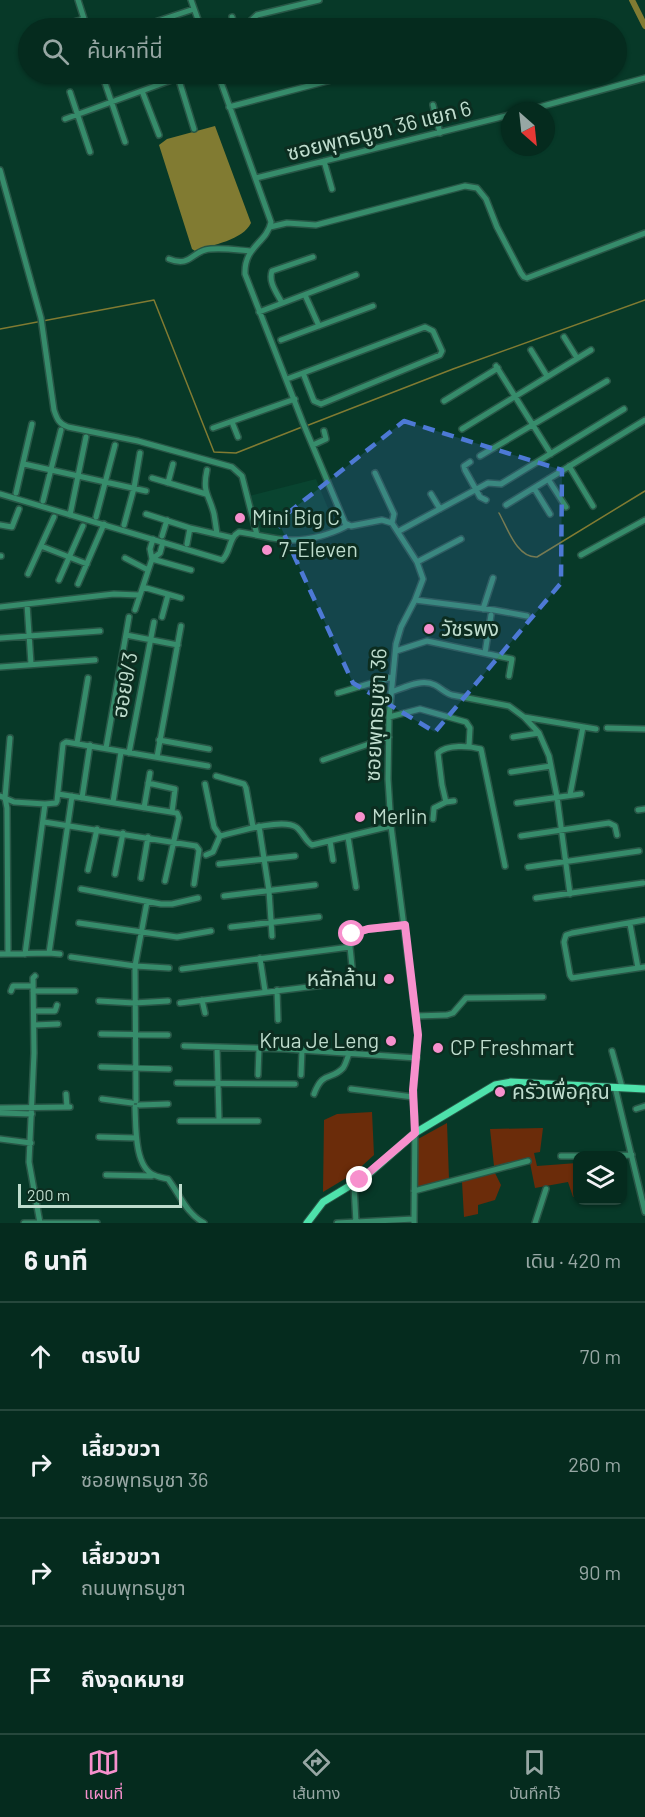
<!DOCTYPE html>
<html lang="th">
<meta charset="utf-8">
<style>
body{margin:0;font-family:Barlow,"Noto Sans Thai",sans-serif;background:#0e3327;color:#f1f3f6}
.controls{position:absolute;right:18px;bottom:18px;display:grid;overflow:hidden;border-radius:12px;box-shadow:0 2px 4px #0004}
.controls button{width:54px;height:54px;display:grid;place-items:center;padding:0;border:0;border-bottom:2px solid #26473c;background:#052b1e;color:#f1f3f6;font:30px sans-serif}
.compass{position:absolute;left:501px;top:102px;width:54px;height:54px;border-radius:50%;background:#052b1e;box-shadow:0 2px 4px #0004;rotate:153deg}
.scale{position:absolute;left:18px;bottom:15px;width:164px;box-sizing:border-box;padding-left:6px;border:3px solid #bedccd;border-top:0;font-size:16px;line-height:21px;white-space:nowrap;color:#bedccd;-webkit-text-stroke:4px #0c2d20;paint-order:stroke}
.stop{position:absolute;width:18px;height:18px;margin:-14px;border:4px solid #f790cd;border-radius:50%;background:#fff}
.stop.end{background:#f790cd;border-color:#fff;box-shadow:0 2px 6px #0008}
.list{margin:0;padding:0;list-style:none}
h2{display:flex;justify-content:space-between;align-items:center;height:78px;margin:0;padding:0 24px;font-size:26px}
h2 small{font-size:20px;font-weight:400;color:#97a7a4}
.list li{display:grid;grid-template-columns:39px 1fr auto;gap:18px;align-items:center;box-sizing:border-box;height:108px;padding:0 24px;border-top:2px solid #26473c}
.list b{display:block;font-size:22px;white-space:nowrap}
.list p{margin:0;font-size:20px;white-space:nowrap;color:#97a7a4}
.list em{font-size:20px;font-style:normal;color:#97a7a4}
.icon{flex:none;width:33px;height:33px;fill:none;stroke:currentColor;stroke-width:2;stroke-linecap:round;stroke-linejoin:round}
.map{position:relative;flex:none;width:645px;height:1223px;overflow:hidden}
.search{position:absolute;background:#052b1e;box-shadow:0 2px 4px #0004;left:18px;right:18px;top:18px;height:66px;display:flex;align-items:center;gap:15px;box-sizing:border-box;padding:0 21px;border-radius:33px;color:#97a7a4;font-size:22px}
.sheet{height:510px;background:#052b1e}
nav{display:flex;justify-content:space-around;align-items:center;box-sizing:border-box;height:84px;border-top:2px solid #26473c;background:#052b1e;font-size:16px;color:#97a7a4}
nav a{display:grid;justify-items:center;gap:3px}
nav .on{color:#f790cd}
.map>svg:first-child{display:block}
.built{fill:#094430}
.green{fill:#6b2c0a}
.water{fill:#817b32}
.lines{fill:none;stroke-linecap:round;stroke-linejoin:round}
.stream{stroke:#817b32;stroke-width:1.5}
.canal{stroke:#817b32;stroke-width:6}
.minor-casing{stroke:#285646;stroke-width:8}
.major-casing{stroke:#285646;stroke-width:9}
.minor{stroke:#368c6b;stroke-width:5}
.major{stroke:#4ee2ab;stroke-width:7}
.route{stroke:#f790cd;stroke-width:8}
.marked{fill:#4d79d5;fill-opacity:0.2;stroke:#4d79d5;stroke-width:4.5;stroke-dasharray:12 8;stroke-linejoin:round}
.poi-dot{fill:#f790cd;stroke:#0c2d20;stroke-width:2}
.labels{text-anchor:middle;stroke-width:6;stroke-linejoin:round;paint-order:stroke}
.street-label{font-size:21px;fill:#bedccd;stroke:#0c2d20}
.poi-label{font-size:21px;fill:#bedccd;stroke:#0c2d20;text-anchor:start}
</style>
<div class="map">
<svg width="645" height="1223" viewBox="0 0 645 1223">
<rect width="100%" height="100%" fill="#073928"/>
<path class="built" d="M316 479 337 530 292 539 259 533 249 496Z"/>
<path class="green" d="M372 1112 374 1155 353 1174 323 1192 324 1120 337 1114Z
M447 1123 449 1179 416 1188 418 1139Z
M543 1128 540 1152 534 1153 537 1166 577 1163V1196L573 1197 568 1182 535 1188 529 1158 494 1166 490 1129Z
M495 1173 501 1185 495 1200 478 1205V1214L464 1217 462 1182Z"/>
<path class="water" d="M215 126 251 223C243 240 212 245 195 251L192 249 159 145 167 139Z"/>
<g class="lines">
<path class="stream" d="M644 24 645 23
M0 329 154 300 214 452 236 453 302 427
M306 426 453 369 645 300
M499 513C508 529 517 558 537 557L645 491"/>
<path class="canal" d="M632 0 645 26"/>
<defs>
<path id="minor" d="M78 0 87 28
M191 0 201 28
M232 17 235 28
M52 28 84 19
M137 28 194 9
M243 28 257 15 319 0
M528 28 537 26
M102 74 125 142
M218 74 271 222C267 243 244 246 245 274L303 423 345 523 351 526 382 520 392 523 417 562 423 579 415 600 401 627 396 644 389 717 388 779 391 826 418 1035 413 1097 415 1117 414 1223
M178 77 194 129
M142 91 159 135
M70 92 90 152
M433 105 440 133
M229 107 354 74
M525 111 645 78
M65 119 188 74
M324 161 332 189
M0 170 41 318 54 410C57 419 59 424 68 427L138 441 232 467 242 476 257 535
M256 178 510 115
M270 227 287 223 316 225 465 186 477 188 486 199 497 227 521 273 524 277 527 278 645 233
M169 259C189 267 191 254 205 250 218 247 236 250 250 251
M305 295 319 326
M282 303C277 293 268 282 272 271L313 257
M259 312 356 275
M425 327 433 331 442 351 440 355 321 404 314 401 303 373Z
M564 337 577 358
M281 340 373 306
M531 350 547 376
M496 366 551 454
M287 379 303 373
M444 401 498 368
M232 422 238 437
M213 428 295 399
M462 429 591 350
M313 445 326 439 324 431
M480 456 607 381
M470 462 464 466 465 470 480 497 486 500
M24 464 146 491
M569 466 593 506
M207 470C202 493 209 494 214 514 215 520 216 527 217 534
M375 473 394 514 392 523
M152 478 206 494
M548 479 566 507
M168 483 173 464
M534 488 550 514
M16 493 32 424
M0 494 222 560C231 553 228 538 239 532 273 537 286 545 321 536 330 533 339 531 348 525
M431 494 440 509
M43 501 61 430
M506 505 645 420
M146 514 190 528 233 538
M70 515 86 437
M96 517 115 445
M0 525 12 527 19 509
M124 525 134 488 140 453
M399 531 488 483 501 484 624 409
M162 536 167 520
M187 544 190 528
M41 546 87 564
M581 555 645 520
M0 556H1
M125 558 148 570
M152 559 191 570
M152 559 150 549 153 539
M417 562 461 539
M28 574 54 517
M59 580 83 526
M78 584 104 524
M143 587 181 598
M415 600 494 610 527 616
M27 604 31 664
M0 607 114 594 139 595
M483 609 493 578
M135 610 152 559 160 553 163 542
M162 617 168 595
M126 635 178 645
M0 638 100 631
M396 651 427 641 512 659 509 676
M485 653 491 615
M0 667 95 660
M391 692C404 688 421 678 435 685 441 688 445 693 452 695L509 706 524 717 539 733 549 756 557 797 570 894
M338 693 392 677
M389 717 420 709 466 722 470 728 469 746
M524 717 596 729
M607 728 645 729
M513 737 539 733
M159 740 209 749
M77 743 88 678
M106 748 129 617
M129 753 154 622
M157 757 181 626
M323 760 389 737
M511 772 551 766
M216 776 244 784 246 788 253 827
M148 783 175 789 172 812
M205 784 214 827 220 836C236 832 282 818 296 827 303 832 305 841 312 845L391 826
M58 794 177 813 179 818 165 881
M570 795 583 727
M0 796 14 802 45 804 25 954
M82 798 90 745
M454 801 446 802 442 785 438 753C447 744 470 746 481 749L505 866
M113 802 121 752
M517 803 581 794
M45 804 56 803 57 801 63 744 66 742 208 766
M144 808 150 773
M638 810 645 809
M433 819 434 808 446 802
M44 822 196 846 199 850 194 884
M259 826 269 891 272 936
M521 836 609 823 615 826 617 835
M348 837 356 887
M330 841 333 860
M206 855 213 852 220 836
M219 864 295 856
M528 867 639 851
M88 870 97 829
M115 874 123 833
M141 878 148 837
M81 889 161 904H172L198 898
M224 896 315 885
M536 898 643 883
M645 920 572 933 566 935 564 942 570 975 572 978 645 967
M79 923 177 937 211 931
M630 924 638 968
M231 927 319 917
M350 944 357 940 362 930
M49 953 60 954
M0 954 49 953 72 796
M8 954 7 808 5 798 10 738
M71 957 135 966 169 968
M260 958 265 991
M182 969 350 947
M35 976 33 978 34 1053 29 1162 40 1223
M277 990 278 1020
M11 991 13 986H33
M33 991H75
M202 1000 205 1013
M99 1001 134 1003 168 1001
M180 1003 348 982 352 980 353 976 350 947 352 934 368 929 405 925
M34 1011H55L57 1005
M416 1016 447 1015 453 1013 466 998 543 997
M34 1025 58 1024
M101 1034 168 1035
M184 1046 286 1049 417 1058
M217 1047 219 1120
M612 1051 622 1087
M101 1067 169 1069
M258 1075 259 1048
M301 1075 302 1050
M177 1083 295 1084
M615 1087 645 1212
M351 1089 413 1097
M66 1094 67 1107
M314 1094C323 1070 331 1081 343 1068 346 1064 347 1058 349 1054
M102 1099 132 1103
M136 1101 135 966 147 902
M139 1105 168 1104
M135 1107C136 1125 134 1167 154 1175 158 1177 163 1178 168 1179 180 1195 186 1213 204 1223
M0 1108 70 1107
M636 1109 645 1106
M0 1113 32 1114
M180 1121H258
M99 1137 136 1138
M0 1139 31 1143
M561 1156H578
M587 1156 632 1155
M106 1175 152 1176
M354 1185 356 1223
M414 1191 528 1161
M24 1223H97
M337 1223 414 1219
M535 1223 546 1189"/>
<path id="major" d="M307 1223 323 1202 366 1176 415 1133 495 1085 511 1082 645 1089"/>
</defs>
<use href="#minor" class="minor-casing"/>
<use href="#major" class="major-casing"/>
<use href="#minor" class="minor"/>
<use href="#major" class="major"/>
</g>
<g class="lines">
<path class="route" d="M352 934 368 929 405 925 418 1035 413 1090 415 1133 360 1180"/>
</g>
<path class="marked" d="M404 421 562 470 561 583 435 732 353 683 278 521Z"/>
<g class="poi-dot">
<circle cx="240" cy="518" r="6"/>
<circle cx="267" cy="550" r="6"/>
<circle cx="429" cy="629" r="6"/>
<circle cx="360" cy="817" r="6"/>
<circle cx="389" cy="979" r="6"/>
<circle cx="391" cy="1041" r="6"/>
<circle cx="438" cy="1048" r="6"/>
<circle cx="500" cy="1092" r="6"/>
</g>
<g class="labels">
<g class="street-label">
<text transform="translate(379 131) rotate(-14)" y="7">ซอยพุทธบูชา 36 แยก 6</text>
<text transform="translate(125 685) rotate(-80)" y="7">ฮอย9/3</text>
<text transform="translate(376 715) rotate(-87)" y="7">ซอยพุทธบูชา 36</text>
</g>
<g class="poi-label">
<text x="252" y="525">Mini Big C</text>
<text x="279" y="557">7-Eleven</text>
<text x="441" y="636">วัชรพง</text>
<text x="372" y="824">Merlin</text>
<text x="377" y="986" text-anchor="end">หลักล้าน</text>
<text x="379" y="1048" text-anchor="end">Krua Je Leng</text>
<text x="450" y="1055">CP Freshmart</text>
<text x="512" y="1099">ครัวเพื่อคุณ</text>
</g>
</g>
</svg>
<div class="controls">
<button><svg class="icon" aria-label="layers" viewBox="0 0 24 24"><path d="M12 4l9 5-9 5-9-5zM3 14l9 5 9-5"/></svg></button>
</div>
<svg class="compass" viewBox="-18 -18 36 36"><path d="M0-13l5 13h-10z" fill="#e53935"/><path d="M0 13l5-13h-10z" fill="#97a7a4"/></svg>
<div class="scale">200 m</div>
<div class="stop" style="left:352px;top:934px"></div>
<div class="stop end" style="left:360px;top:1180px"></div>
<div class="search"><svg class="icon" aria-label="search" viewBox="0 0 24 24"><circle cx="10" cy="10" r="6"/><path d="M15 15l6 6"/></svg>ค้นหาที่นี่</div>
</div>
<section class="sheet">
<h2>6 นาที<small>เดิน · 420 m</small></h2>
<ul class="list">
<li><svg class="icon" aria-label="ahead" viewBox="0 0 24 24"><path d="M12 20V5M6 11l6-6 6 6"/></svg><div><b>ตรงไป</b></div><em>70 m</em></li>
<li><svg class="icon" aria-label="right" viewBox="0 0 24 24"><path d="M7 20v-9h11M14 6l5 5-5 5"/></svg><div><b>เลี้ยวขวา</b><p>ซอยพุทธบูชา 36</p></div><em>260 m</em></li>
<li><svg class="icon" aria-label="right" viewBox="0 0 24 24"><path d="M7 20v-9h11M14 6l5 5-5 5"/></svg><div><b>เลี้ยวขวา</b><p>ถนนพุทธบูชา</p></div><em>90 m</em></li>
<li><svg class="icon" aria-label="arrive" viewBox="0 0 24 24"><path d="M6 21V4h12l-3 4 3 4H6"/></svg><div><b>ถึงจุดหมาย</b></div></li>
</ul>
</section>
<nav>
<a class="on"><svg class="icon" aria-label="map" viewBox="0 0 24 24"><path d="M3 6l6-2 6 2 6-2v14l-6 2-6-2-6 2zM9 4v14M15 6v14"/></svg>แผนที่</a>
<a><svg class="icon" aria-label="directions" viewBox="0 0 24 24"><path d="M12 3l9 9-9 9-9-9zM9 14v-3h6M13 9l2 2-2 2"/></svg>เส้นทาง</a>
<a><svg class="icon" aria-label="saved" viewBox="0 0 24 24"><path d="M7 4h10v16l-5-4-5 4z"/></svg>บันทึกไว้</a>
</nav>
